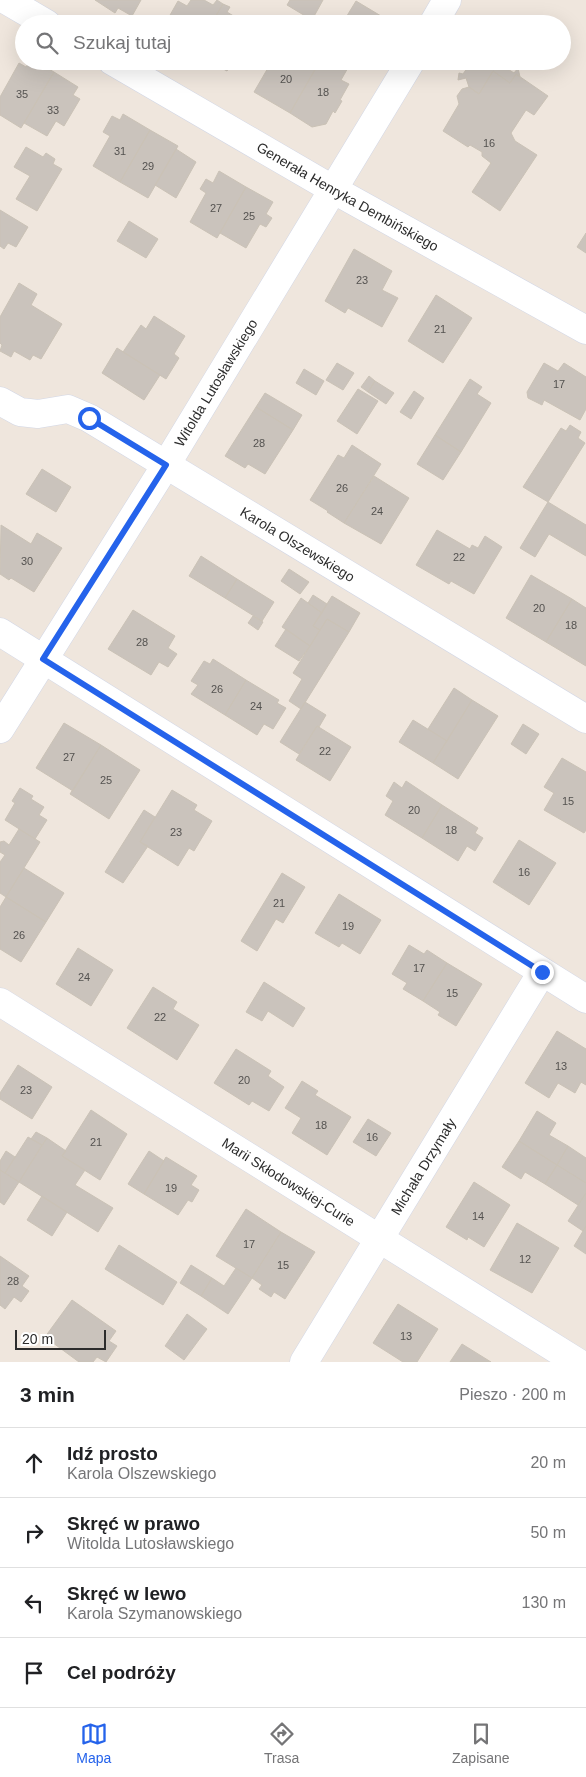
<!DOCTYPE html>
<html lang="pl">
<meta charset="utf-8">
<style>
body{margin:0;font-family:Arial,sans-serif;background:#f6f6f6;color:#202124}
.scale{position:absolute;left:15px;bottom:12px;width:91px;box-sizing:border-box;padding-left:5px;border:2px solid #2c2c2c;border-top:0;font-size:14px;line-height:18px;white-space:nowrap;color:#2c2c2c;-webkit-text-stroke:4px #fff;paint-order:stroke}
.stop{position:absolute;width:15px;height:15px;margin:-11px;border:4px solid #2563eb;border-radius:50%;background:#fff}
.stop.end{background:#2563eb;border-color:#fff;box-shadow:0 1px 5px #0008}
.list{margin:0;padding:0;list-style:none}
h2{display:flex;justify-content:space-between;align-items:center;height:65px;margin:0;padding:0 20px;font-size:21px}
h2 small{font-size:16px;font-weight:400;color:#757577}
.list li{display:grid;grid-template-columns:32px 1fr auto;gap:15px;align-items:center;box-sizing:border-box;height:70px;padding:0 20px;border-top:1px solid #e0e0e0}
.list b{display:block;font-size:19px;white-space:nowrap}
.list p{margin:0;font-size:16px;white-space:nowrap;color:#757577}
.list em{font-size:16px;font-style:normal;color:#757577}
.icon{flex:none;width:28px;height:28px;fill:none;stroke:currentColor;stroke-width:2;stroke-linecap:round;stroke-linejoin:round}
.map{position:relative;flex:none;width:586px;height:1362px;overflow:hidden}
.search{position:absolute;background:#fff;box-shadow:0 5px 20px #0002;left:15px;right:15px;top:15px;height:55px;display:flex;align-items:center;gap:12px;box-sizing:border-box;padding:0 18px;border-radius:28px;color:#757577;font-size:19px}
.sheet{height:345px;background:#fff}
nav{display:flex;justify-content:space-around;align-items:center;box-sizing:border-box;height:70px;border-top:1px solid #e0e0e0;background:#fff;font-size:14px;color:#757577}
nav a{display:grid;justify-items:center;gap:2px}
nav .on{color:#2563eb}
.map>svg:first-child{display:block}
.building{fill:#cac3bc;stroke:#cac2b6}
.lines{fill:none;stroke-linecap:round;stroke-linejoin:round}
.street-casing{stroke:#d2d7e6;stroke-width:29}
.street{stroke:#fff;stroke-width:28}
.route{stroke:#2563eb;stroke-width:6}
.labels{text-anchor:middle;stroke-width:4;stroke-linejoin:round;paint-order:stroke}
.number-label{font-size:11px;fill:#545250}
.street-label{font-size:14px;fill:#2c2c2c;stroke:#fff}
</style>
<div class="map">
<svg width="586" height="1362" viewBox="0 0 586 1362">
<rect width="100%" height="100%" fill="#efe6dd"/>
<path class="building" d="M95 0H141L132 16 118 8 115 13Z
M191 0H204L213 5 217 0 223 4 211 24H165L178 1 187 6Z
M290 0H323L312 20 287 5Z
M356 1 386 19 383 24H342Z
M223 4 230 7 227 12 245 23 244 24H211Z
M30 61H35L54 72 21 128 0 115V97L19 63 26 67Z
M198 61H233L227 71 212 63 209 68Z
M272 61H310L317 66 290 113 254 92Z
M320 61H342L349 66 341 80 349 84 340 100 342 101 335 113 333 111 326 124 312 127 290 113Z
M472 61H507L503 66 514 73 518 68 520 77 516 74 510 83 493 71 479 94 469 87 466 78 458 80 459 73 463 74Z
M493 71 510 83 516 74 548 96 534 115 526 110 511 133 515 141 537 155 500 211 472 192 491 163 482 156V152L470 145 468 147 443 131 459 104 457 96 462 89 469 87 479 94Z
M54 72 78 87 73 95 80 99 64 126 56 121 47 136 24 123Z
M123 114 150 130 120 182 93 166 110 136 103 132 112 116 120 120Z
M150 130 178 146 148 198 120 182Z
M26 147 43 157 46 153 55 159 53 164 62 169 37 211 16 199 30 176 14 167Z
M176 149 196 162 176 198 155 185Z
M219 171 246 187 217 238 190 222 206 193 200 189 206 179 213 183Z
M246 187 273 202 266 214 272 218 266 227 260 224 246 248 220 233Z
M0 210 28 227 16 247 8 243 4 249 0 246Z
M129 221 158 239 146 258 117 241Z
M586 233V253L577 247Z
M354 249 392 271 382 290 398 298 382 327 348 308 345 313 325 301Z
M19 283 37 294 31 305 62 324 41 359 33 355 30 360 14 351 11 357 0 351 2 345 0 343V317Z
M436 295 472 318 443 363 408 341Z
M154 316 185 336 174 354 179 358 166 379 123 352 141 325 146 329Z
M117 348 160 375 144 400 102 373Z
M337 363 354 373 343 390 326 380Z
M544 363 558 371 564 363 586 377V409L580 420 544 400 542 405 528 398 527 392Z
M304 369 324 381 316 395 296 383Z
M369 376 375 381 368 392 361 387Z
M470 379 482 387 477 394 491 403 461 452 435 435Z
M375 381 394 393 386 404 368 392Z
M358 389 378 401 357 434 337 421Z
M414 391 424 398 411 419 400 412Z
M265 393 302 415 293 430 256 407Z
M256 407 293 430 265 474 248 464 245 468 225 456Z
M570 425 581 432 578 438 585 443 548 502 523 487 561 428 566 431Z
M435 435 461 452 443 480 417 464Z
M352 445 381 464 344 523 327 512 328 511 310 500 338 455 344 458Z
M42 469 71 487 56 512 26 494Z
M374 476 409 498 381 544 344 523Z
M548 502 586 525V556L549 534 535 557 520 548Z
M1 525 31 544 37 533 62 548 34 592 11 578 9 580 0 574Z
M437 530 470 549 472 545 478 548 485 536 502 547 474 594 451 581 449 584 416 565Z
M201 556 237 579 225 598 189 576Z
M289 569 309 582 300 594 281 581Z
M531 575 572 599 546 642 506 618Z
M237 579 274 602 262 621 225 598Z
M313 595 327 604 322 613 308 603Z
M332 596 360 613 349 632 327 619 320 630 313 626Z
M301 598 322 613 313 626 320 630 310 646 282 627Z
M572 599 586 608V666L546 642Z
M133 610 175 636 168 648 177 654 168 667 159 662 151 675 108 649Z
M253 616 263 622 258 630 248 623Z
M327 619 349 632 301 709 289 701 302 679 293 673Z
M286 629 310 646 299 661 275 646Z
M213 659 246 680 225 715 191 694 198 685 191 681 204 661 210 664Z
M246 680 279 700 277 703 286 708 273 729 264 724 257 735 225 715Z
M454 688 472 700 447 741 428 729Z
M472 700 498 716 458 779 433 763Z
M305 702 326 715 319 727 317 726 299 754 280 742Z
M413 720 447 741 433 763 399 742Z
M64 723 101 745 73 791 36 768Z
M523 724 539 734 526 754 511 744Z
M317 726 351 747 330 781 296 760Z
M101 745 140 770 109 819 70 794Z
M562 758 586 772V830L584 833 544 810 554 793 544 787Z
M406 781 442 805 422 838 385 815 393 801 386 796 394 782 402 788Z
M20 788 33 796 31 799 44 807 39 815 47 820 35 839 5 820 15 803 12 801Z
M172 790 197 805 194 810 212 821 194 851 189 848 178 866 140 842Z
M442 805 478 828 475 833 483 838 475 851 467 846 458 861 422 838Z
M144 810 155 817 140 842 148 846 123 883 105 872Z
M19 829 40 842 6 897 0 893V862L5 855 0 852V842L4 841 9 845Z
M519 840 556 863 529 905 493 882Z
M24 868 64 893 46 922 6 897Z
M282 873 305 887 283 923 276 919 257 951 241 941Z
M339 894 381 920 360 954 342 943 339 947 315 933Z
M6 897 46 922 21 962 0 949V907Z
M409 945 424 954 427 950 447 963 423 1001 403 989 407 983 392 974Z
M78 948 113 970 91 1006 56 984Z
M447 963 482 984 456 1026 438 1015 440 1012 423 1001Z
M264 982 305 1008 293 1027 268 1011 262 1021 246 1012Z
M153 987 177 1002 173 1009 199 1025 177 1060 127 1028Z
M557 1031 586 1049V1085L581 1082 575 1093 558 1083 549 1098 525 1083Z
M236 1049 271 1071 268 1076 284 1087 269 1111 252 1101 249 1105 214 1083Z
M18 1065 52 1087 32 1119 0 1099V1093Z
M302 1081 318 1091 315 1095 351 1117 327 1155 292 1133 301 1118 285 1108Z
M91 1110 127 1134 100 1180 62 1156Z
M537 1111 556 1123 549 1135 568 1146 557 1165 519 1141Z
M368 1119 391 1133 376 1156 353 1142Z
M36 1132 47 1138 42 1145 31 1139Z
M28 1137 42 1145 19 1182 5 1173Z
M47 1138 66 1151 62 1156 85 1170 75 1185 113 1208 98 1232 19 1182Z
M519 1141 557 1165 545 1184 525 1172 521 1179 502 1167Z
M568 1146 586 1158V1183L557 1165Z
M6 1151 15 1157 5 1173 0 1170V1161Z
M149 1151 164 1161 144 1194 128 1184Z
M166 1157 197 1176 191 1185 199 1190 192 1202 188 1200 178 1215 144 1194Z
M557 1165 586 1183V1193L578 1205 545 1184Z
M0 1170 19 1182 4 1205 0 1202Z
M474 1182 510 1205 484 1247 468 1237 467 1240 446 1227Z
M586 1193V1226L583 1231 568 1221Z
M42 1196 67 1212 52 1236 27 1220Z
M246 1209 281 1232 252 1278 216 1256Z
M517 1223 559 1248 532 1293 490 1270Z
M586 1226V1254L574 1246Z
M281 1232 315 1252 285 1299 274 1292 271 1297 259 1289 262 1285 252 1278Z
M119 1245 177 1282 163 1305 105 1269Z
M0 1256 29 1276 22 1286 29 1291 21 1302 14 1297 5 1309 0 1305Z
M191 1265 212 1278 201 1296 180 1283Z
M236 1268 252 1278 228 1314 201 1296 212 1278 224 1286Z
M72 1300 116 1331 109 1341 117 1346 106 1362 97 1357 93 1362H79L45 1337Z
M398 1304 438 1329 417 1362H403L373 1343Z
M187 1314 207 1329 184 1360 165 1346Z
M462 1344 491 1362H450Z"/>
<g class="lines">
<defs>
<g id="street">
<path d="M6 0 47 24"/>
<path d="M433 24 447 0"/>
<path id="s1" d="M112 61 334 190 586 330"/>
<path id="s2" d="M0 401 20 412 38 414 68 409 89 418 586 719"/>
<path d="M0 632 586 999"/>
<path id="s3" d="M0 729 166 465 411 61"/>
<path id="s4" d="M0 1002 577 1362"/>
<path id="s5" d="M304 1362 542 972"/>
</g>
</defs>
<use href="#street" class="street-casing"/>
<use href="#street" class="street"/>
</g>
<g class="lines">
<path class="route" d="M89 418 166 465 43 659 542 972"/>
</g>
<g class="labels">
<g class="number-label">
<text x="286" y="83">20</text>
<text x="323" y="96">18</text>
<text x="22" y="98">35</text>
<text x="53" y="114">33</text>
<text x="489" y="147">16</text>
<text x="120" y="155">31</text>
<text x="148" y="170">29</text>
<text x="216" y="212">27</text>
<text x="249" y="220">25</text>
<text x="362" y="284">23</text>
<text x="440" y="333">21</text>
<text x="559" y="388">17</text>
<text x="259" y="447">28</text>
<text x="342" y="492">26</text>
<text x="377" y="515">24</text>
<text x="459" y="561">22</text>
<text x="27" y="565">30</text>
<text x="539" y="612">20</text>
<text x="571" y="629">18</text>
<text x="142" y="646">28</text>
<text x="217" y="693">26</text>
<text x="256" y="710">24</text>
<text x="325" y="755">22</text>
<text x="69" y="761">27</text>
<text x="106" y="784">25</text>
<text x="568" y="805">15</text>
<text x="414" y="814">20</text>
<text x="451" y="834">18</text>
<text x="176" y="836">23</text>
<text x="524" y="876">16</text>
<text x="279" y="907">21</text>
<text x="348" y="930">19</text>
<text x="19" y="939">26</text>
<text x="419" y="972">17</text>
<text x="84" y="981">24</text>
<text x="452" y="997">15</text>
<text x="160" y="1021">22</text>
<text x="561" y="1070">13</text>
<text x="244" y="1084">20</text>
<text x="26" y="1094">23</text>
<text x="321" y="1129">18</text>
<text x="372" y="1141">16</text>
<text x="96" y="1146">21</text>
<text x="171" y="1192">19</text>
<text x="478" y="1220">14</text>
<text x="249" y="1248">17</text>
<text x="525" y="1263">12</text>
<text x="283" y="1269">15</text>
<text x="13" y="1285">28</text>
<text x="406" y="1340">13</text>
</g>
<g class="street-label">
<text dy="5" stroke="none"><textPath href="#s1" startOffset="272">Generała Henryka Dembińskiego</textPath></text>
<text dy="5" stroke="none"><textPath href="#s3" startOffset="408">Witolda Lutosławskiego</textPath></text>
<text dy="5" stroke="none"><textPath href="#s2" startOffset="338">Karola Olszewskiego</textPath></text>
<text dy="5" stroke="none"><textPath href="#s5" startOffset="229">Michała Drzymały</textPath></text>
<text dy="5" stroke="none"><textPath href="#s4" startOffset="340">Marii Skłodowskiej-Curie</textPath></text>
</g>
</g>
</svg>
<div class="scale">20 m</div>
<div class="stop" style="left:89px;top:418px"></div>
<div class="stop end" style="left:542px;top:972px"></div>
<div class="search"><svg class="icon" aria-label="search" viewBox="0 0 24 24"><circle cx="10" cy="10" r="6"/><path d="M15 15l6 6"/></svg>Szukaj tutaj</div>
</div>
<section class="sheet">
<h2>3 min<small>Pieszo · 200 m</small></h2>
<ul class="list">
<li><svg class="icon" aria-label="ahead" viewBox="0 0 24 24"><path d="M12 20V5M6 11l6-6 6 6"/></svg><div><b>Idź prosto</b><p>Karola Olszewskiego</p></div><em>20 m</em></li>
<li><svg class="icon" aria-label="right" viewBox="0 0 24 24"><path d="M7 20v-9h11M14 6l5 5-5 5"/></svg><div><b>Skręć w prawo</b><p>Witolda Lutosławskiego</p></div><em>50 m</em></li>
<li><svg class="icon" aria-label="left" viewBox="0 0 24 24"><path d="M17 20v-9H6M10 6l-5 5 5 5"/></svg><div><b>Skręć w lewo</b><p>Karola Szymanowskiego</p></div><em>130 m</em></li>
<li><svg class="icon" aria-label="arrive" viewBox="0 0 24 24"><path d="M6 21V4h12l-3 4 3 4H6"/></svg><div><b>Cel podróży</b></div></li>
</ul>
</section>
<nav>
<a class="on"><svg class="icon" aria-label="map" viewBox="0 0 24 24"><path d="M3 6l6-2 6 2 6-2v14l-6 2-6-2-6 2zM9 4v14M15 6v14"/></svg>Mapa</a>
<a><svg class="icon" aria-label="directions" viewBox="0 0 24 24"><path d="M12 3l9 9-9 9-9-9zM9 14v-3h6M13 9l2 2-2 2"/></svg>Trasa</a>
<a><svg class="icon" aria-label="saved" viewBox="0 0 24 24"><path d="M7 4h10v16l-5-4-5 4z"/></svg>Zapisane</a>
</nav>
